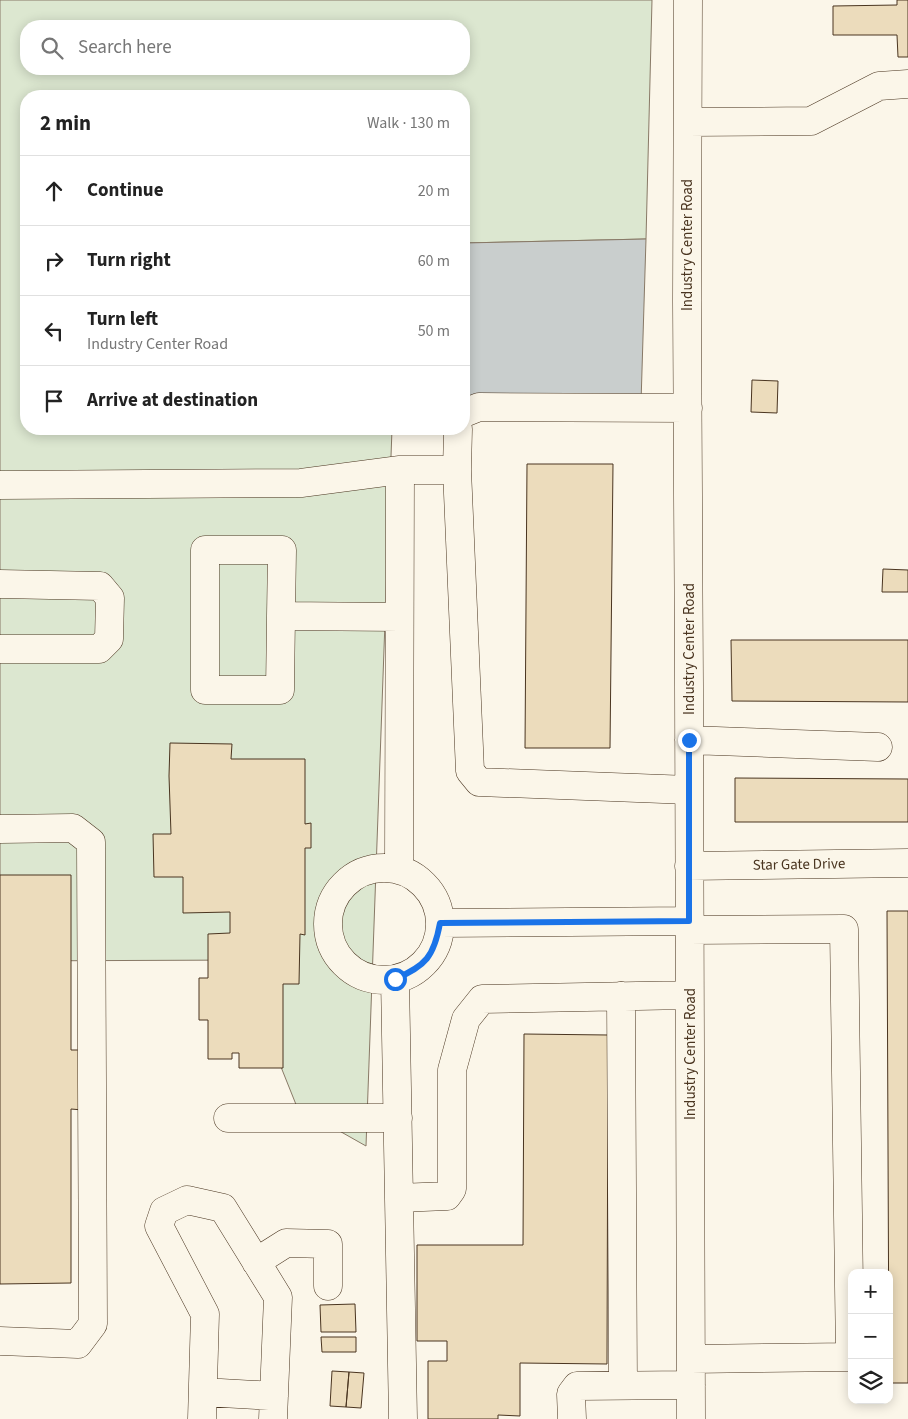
<!DOCTYPE html>
<meta charset="utf-8">
<style>
body{margin:0;font-family:"Source Sans 3",sans-serif;background:#f2f2f2;color:#222}
.controls{position:absolute;right:15px;bottom:15px;display:grid;overflow:hidden;border-radius:10px;box-shadow:0 2px 12px #0003}
.controls button{width:45px;height:45px;display:grid;place-items:center;padding:0;border:0;border-bottom:1px solid #e0e0e0;background:#fff;color:#222;font:25px sans-serif}
.stop{position:absolute;width:15px;height:15px;margin:-11px;border:4px solid #1a73e8;border-radius:50%;background:#fff}
.stop.end{background:#1a73e8;border-color:#fff;box-shadow:0 1px 5px #0008}
.list{margin:0;padding:0;list-style:none}
h2{display:flex;justify-content:space-between;align-items:center;height:65px;margin:0;padding:0 20px;font-size:21px}
h2 small{font-size:16px;font-weight:400;color:#767676}
.list li{display:grid;grid-template-columns:32px 1fr auto;gap:15px;align-items:center;box-sizing:border-box;height:70px;padding:0 20px;border-top:1px solid #e0e0e0}
.list b{display:block;font-size:19px;white-space:nowrap}
.list p{margin:0;font-size:16px;white-space:nowrap;color:#767676}
.list em{font-size:16px;font-style:normal;color:#767676}
.icon{flex:none;width:28px;height:28px;fill:none;stroke:currentColor;stroke-width:2;stroke-linecap:round;stroke-linejoin:round}
.map{position:relative;flex:none;width:908px;height:1419px;overflow:hidden}
.search{position:absolute;background:#fff;box-shadow:0 2px 12px #0003;left:20px;top:20px;width:450px;height:55px;display:flex;align-items:center;gap:12px;box-sizing:border-box;padding:0 18px;border-radius:20px;color:#767676;font-size:19px}
.panel{position:absolute;background:#fff;box-shadow:0 2px 12px #0003;left:20px;top:90px;width:450px;height:345px;border-radius:20px}
.map>svg:first-child{display:block}
.green{fill:#dce7d0;stroke:#887966;fill-rule:evenodd}
.water{fill:#c9cecd;stroke:#887966}
.building{fill:#ecdcbc;stroke:#4a3520}
.lines{fill:none;stroke-linecap:round;stroke-linejoin:round}
.minor-casing{stroke:#4a3520;stroke-width:29}
.minor{stroke:#fbf6e9;stroke-width:28}
.route{stroke:#1a73e8;stroke-width:6}
.labels{text-anchor:middle;stroke-width:4;stroke-linejoin:round;paint-order:stroke}
.street-label{font-size:15px;fill:#4a3520;stroke:#fbf6e9}
</style>
<div class="map">
<svg width="908" height="1419" viewBox="0 0 908 1419">
<rect width="100%" height="100%" fill="#fbf6e9"/>
<path class="green" d="M0 0H652L646 239 464 243V96H26V429H392L366 1146 297 1107 247 982V960L0 961ZM26 26H464V69H26Z"/>
<path class="water" d="M646 239 641 403 464 411V243Z"/>
<path class="building" d="M897 0H908V57H898L897 35H833V6L897 5Z
M752 380 778 381 777 413 751 412Z
M527 464H613L610 748H525Z
M883 569 908 570V592H882Z
M731 640H908V702L732 701Z
M170 743 232 744 231 759H305V824L311 823V848H305V935L300 934 299 984H283V1068H239V1053H232V1059H208V1020H199V978H208V934L230 933V912L183 913V877H154L153 834H171L169 776Z
M735 778 908 779V822H735Z
M0 875H71V1050H83V1110L71 1109V1283L0 1284Z
M887 911H908V1383H889Z
M524 1034 608 1035 607 1364 520 1363V1416L498 1415V1419H428V1361H447V1341H417V1245H523Z
M355 1304 356 1332H321L320 1305Z
M321 1337H356V1352H322Z
M332 1371 349 1372 346 1407 330 1406Z
M349 1372 364 1373 361 1408 346 1407Z"/>
<g class="lines">
<defs>
<path id="minor" d="M688 0 687 301 689 686 691 1419
M688 122 811 121 879 86 908 84
M464 413 479 407 688 408
M458 429 457 470 470 771 479 782 689 790
M0 485 301 483 400 470H457
M0 584 100 586 110 598 109 639 99 649H0
M281 616 282 550H205V690H280L281 616 399 617
M689 740 878 747
M0 829 73 828 91 842 93 1324 78 1344 0 1341
M689 866 908 863
M328 924a56 56 0 1 1 112 0a56 56 0 1 1-112 0Z
M399 870 400 470
M440 923 689 921
M689 930 844 929 850 1357 691 1359
M395 979 403 1419
M621 996 623 1385
M228 1118H398
M399 1198 447 1196 452 1189V1070L466 1019 482 999 689 995
M256 1262 286 1243 328 1244V1286
M203 1392 274 1396
M202 1419 205 1314 159 1226 164 1211 187 1200 223 1208 278 1297 273 1419
M572 1419 571 1394 577 1386 691 1385"/>
</defs>
<use href="#minor" class="minor-casing"/>
<use href="#minor" class="minor"/>
</g>
<g class="lines">
<path class="route" d="M395 979C426 966 434 956 440 923L689 921V740"/>
</g>
<g class="labels">
<g class="street-label">
<text transform="translate(687 245) rotate(-90)" y="5">Industry Center Road</text>
<text transform="translate(689 649) rotate(-90)" y="5">Industry Center Road</text>
<text transform="translate(799 864) rotate(-1)" y="5">Star Gate Drive</text>
<text transform="translate(690 1054) rotate(-90)" y="5">Industry Center Road</text>
</g>
</g>
</svg>
<div class="controls">
<button>+</button>
<button>−</button>
<button><svg class="icon" aria-label="layers" viewBox="0 0 24 24"><path d="M12 4l9 5-9 5-9-5zM3 14l9 5 9-5"/></svg></button>
</div>
<div class="stop" style="left:395px;top:979px"></div>
<div class="stop end" style="left:689px;top:740px"></div>
<div class="search"><svg class="icon" aria-label="search" viewBox="0 0 24 24"><circle cx="10" cy="10" r="6"/><path d="M15 15l6 6"/></svg>Search here</div>
<section class="panel">
<h2>2 min<small>Walk · 130 m</small></h2>
<ul class="list">
<li><svg class="icon" aria-label="ahead" viewBox="0 0 24 24"><path d="M12 20V5M6 11l6-6 6 6"/></svg><div><b>Continue</b></div><em>20 m</em></li>
<li><svg class="icon" aria-label="right" viewBox="0 0 24 24"><path d="M7 20v-9h11M14 6l5 5-5 5"/></svg><div><b>Turn right</b></div><em>60 m</em></li>
<li><svg class="icon" aria-label="left" viewBox="0 0 24 24"><path d="M17 20v-9H6M10 6l-5 5 5 5"/></svg><div><b>Turn left</b><p>Industry Center Road</p></div><em>50 m</em></li>
<li><svg class="icon" aria-label="arrive" viewBox="0 0 24 24"><path d="M6 21V4h12l-3 4 3 4H6"/></svg><div><b>Arrive at destination</b></div></li>
</ul>
</section>
</div>
